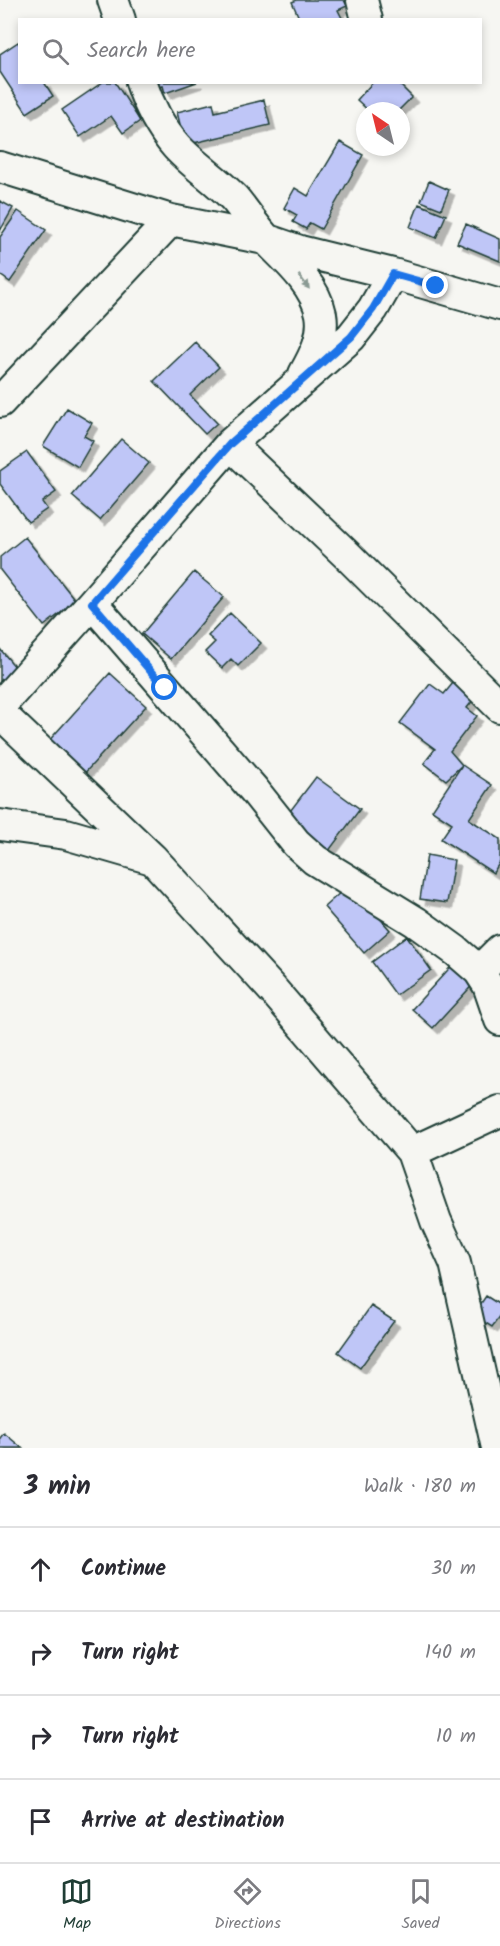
<!DOCTYPE html>
<meta charset="utf-8">
<style>
body{margin:0;font-family:Kalam,sans-serif;background:#f7f7f7;color:#2b2b33}
.compass{position:absolute;left:356px;top:102px;width:54px;height:54px;border-radius:50%;background:#fff;box-shadow:0 3px 9px #0003;rotate:325deg}
.stop{position:absolute;width:18px;height:18px;margin:-14px;border:4px solid #1a73e8;border-radius:50%;background:#fff}
.stop.end{background:#1a73e8;border-color:#fff;box-shadow:0 2px 6px #0008}
.list{margin:0;padding:0;list-style:none}
h2{display:flex;justify-content:space-between;align-items:center;height:78px;margin:0;padding:0 24px;font-size:26px}
h2 small{font-size:20px;font-weight:400;color:#7c7c81}
.list li{display:grid;grid-template-columns:39px 1fr auto;gap:18px;align-items:center;box-sizing:border-box;height:84px;padding:0 24px;border-top:2px solid #e1e1e2}
.list b{display:block;font-size:22px;white-space:nowrap}
.list em{font-size:20px;font-style:normal;color:#7c7c81}
.icon{flex:none;width:33px;height:33px;fill:none;stroke:currentColor;stroke-width:2;stroke-linecap:round;stroke-linejoin:round}
.map{position:relative;flex:none;width:500px;height:1448px;overflow:hidden}
.search{position:absolute;background:#fff;box-shadow:0 3px 9px #0003;left:18px;right:18px;top:18px;height:66px;display:flex;align-items:center;gap:15px;box-sizing:border-box;padding:0 21px;border-radius:0px;color:#7c7c81;font-size:22px}
.sheet{height:414px;background:#fff}
nav{display:flex;justify-content:space-around;align-items:center;box-sizing:border-box;height:84px;border-top:2px solid #e1e1e2;background:#fff;font-size:16px;color:#7c7c81}
nav a{display:grid;justify-items:center;gap:3px}
nav .on{color:#1f3d34}
.map>svg:first-child{display:block}
.building{fill:#bfc6f7;stroke:#1f3d34;stroke-width:1.5;filter:url(#shadow)}
.lines{fill:none;stroke-linecap:round;stroke-linejoin:round}
.minor-casing{stroke:#1f3d34;stroke-width:34}
.minor{stroke:#f6f6f2;stroke-width:30}
.oneway{fill:#8a9a93}
.route{stroke:#1a73e8;stroke-width:8}
</style>
<div class="map">
<svg width="500" height="1448" viewBox="0 0 500 1448">
<defs>
<filter id="shadow"><feDropShadow dx="5.5" dy="5.5" stdDeviation="0" flood-color="#0004"/></filter>
</defs>
<rect width="100%" height="100%" fill="#f6f6f2"/>
<filter id="ink" filterUnits="userSpaceOnUse"><feTurbulence type="fractalNoise" baseFrequency=".0167" numOctaves="2"/><feDisplacementMap in="SourceGraphic" scale="12" xChannelSelector="R" yChannelSelector="G"/><feConvolveMatrix kernelMatrix="1 2 1 2 8 2 1 2 1" color-interpolation-filters="sRGB"/></filter>
<g filter="url(#ink)">
<path class="building" d="M297 0H344L347 6 338 10 343 20H300L292 2Z
M18 42 20 45V82H44L53 96 27 113 0 72V54Z
M103 82H115L140 121 123 133 111 116 80 137 62 110Z
M155 82H197L165 93 163 86 156 88Z
M373 82H397L412 97 398 111H369L357 100Z
M264 100 270 125 185 145 177 112 213 103 215 112Z
M340 142 363 155 321 229 310 223 306 229 293 222 297 215 284 208 295 188 308 196Z
M429 181 449 190 441 209 421 201Z
M0 201 13 208 0 231Z
M419 204 446 215 436 238 410 227Z
M18 211 46 230 10 282 0 275V237Z
M466 224 500 239V261L457 243Z
M195 342 219 367 190 395 217 423 205 434 154 381Z
M67 408 92 423 84 436 93 441 78 467 43 446Z
M121 439 149 463 100 520 72 496Z
M27 452 56 492 42 502 47 509 28 522 0 484V471Z
M25 537 76 601 44 626 0 570V557Z
M194 572 224 597 171 659 142 634Z
M230 613 261 643 238 666 231 659 222 668 205 652 215 642 208 636Z
M0 649 16 668 0 682Z
M110 673 146 706 81 777 45 745Z
M453 683 474 699 467 708 477 716 450 751 462 765 446 780 424 763 435 749 400 723 430 684 444 694Z
M462 765 492 785 469 819 500 839V862L493 873 441 839 452 823 432 810Z
M316 777 360 809 328 852 284 819Z
M427 855 454 860 447 903 420 899Z
M350 884 390 930 364 953 324 907Z
M407 936 431 970 396 995 372 962Z
M457 960 478 979 433 1028 412 1009Z
M486 1296 500 1305V1316L492 1327 473 1315Z
M371 1306 394 1321 360 1368 338 1352Z
M4 1433 22 1448H0V1438Z"/>
<g class="lines">
<defs>
<path id="minor" d="M113 0 120 20
M362 0 367 20
M141 82C148 104 161 129 176 146 193 165 216 179 234 198 246 212 255 228 268 241 288 261 315 285 321 314 325 336 314 356 304 374
M0 167 171 220 265 239 300 251 393 274 500 305
M0 402 171 220
M230 444 348 556 500 707
M92 603 254 790 296 843 315 860 416 922 456 951 479 971 488 985 500 1020
M0 706 92 603 230 444 351 337 373 309 393 274
M0 713 152 858 273 990 412 1152 436 1221 455 1263 497 1448
M0 825 66 834 149 858
M479 971 500 950
M412 1152 500 1111"/>
</defs>
<use href="#minor" class="minor-casing"/>
<use href="#minor" class="minor"/>
</g>
<defs><path id="oneway-solid" d="M-6-.8H1V-3.2L6.5 0L1 3.2V.8H-6Z" transform="scale(1.5)"/></defs>
<use class="oneway" href="#oneway-solid" transform="translate(304 282) rotate(53)"/>
</g>
<g class="lines" filter="url(#ink)">
<path class="route" d="M165 688 92 603 230 444 351 337 373 309 393 274 436 286"/>
</g>
</svg>
<svg class="compass" viewBox="-18 -18 36 36"><path d="M0-13l5 13h-10z" fill="#e53935"/><path d="M0 13l5-13h-10z" fill="#7c7c81"/></svg>
<div class="stop" style="left:165px;top:688px"></div>
<div class="stop end" style="left:436px;top:286px"></div>
<div class="search"><svg class="icon" aria-label="search" viewBox="0 0 24 24"><circle cx="10" cy="10" r="6"/><path d="M15 15l6 6"/></svg>Search here</div>
</div>
<section class="sheet">
<h2>3 min<small>Walk · 180 m</small></h2>
<ul class="list">
<li><svg class="icon" aria-label="ahead" viewBox="0 0 24 24"><path d="M12 20V5M6 11l6-6 6 6"/></svg><div><b>Continue</b></div><em>30 m</em></li>
<li><svg class="icon" aria-label="right" viewBox="0 0 24 24"><path d="M7 20v-9h11M14 6l5 5-5 5"/></svg><div><b>Turn right</b></div><em>140 m</em></li>
<li><svg class="icon" aria-label="right" viewBox="0 0 24 24"><path d="M7 20v-9h11M14 6l5 5-5 5"/></svg><div><b>Turn right</b></div><em>10 m</em></li>
<li><svg class="icon" aria-label="arrive" viewBox="0 0 24 24"><path d="M6 21V4h12l-3 4 3 4H6"/></svg><div><b>Arrive at destination</b></div></li>
</ul>
</section>
<nav>
<a class="on"><svg class="icon" aria-label="map" viewBox="0 0 24 24"><path d="M3 6l6-2 6 2 6-2v14l-6 2-6-2-6 2zM9 4v14M15 6v14"/></svg>Map</a>
<a><svg class="icon" aria-label="directions" viewBox="0 0 24 24"><path d="M12 3l9 9-9 9-9-9zM9 14v-3h6M13 9l2 2-2 2"/></svg>Directions</a>
<a><svg class="icon" aria-label="saved" viewBox="0 0 24 24"><path d="M7 4h10v16l-5-4-5 4z"/></svg>Saved</a>
</nav>
